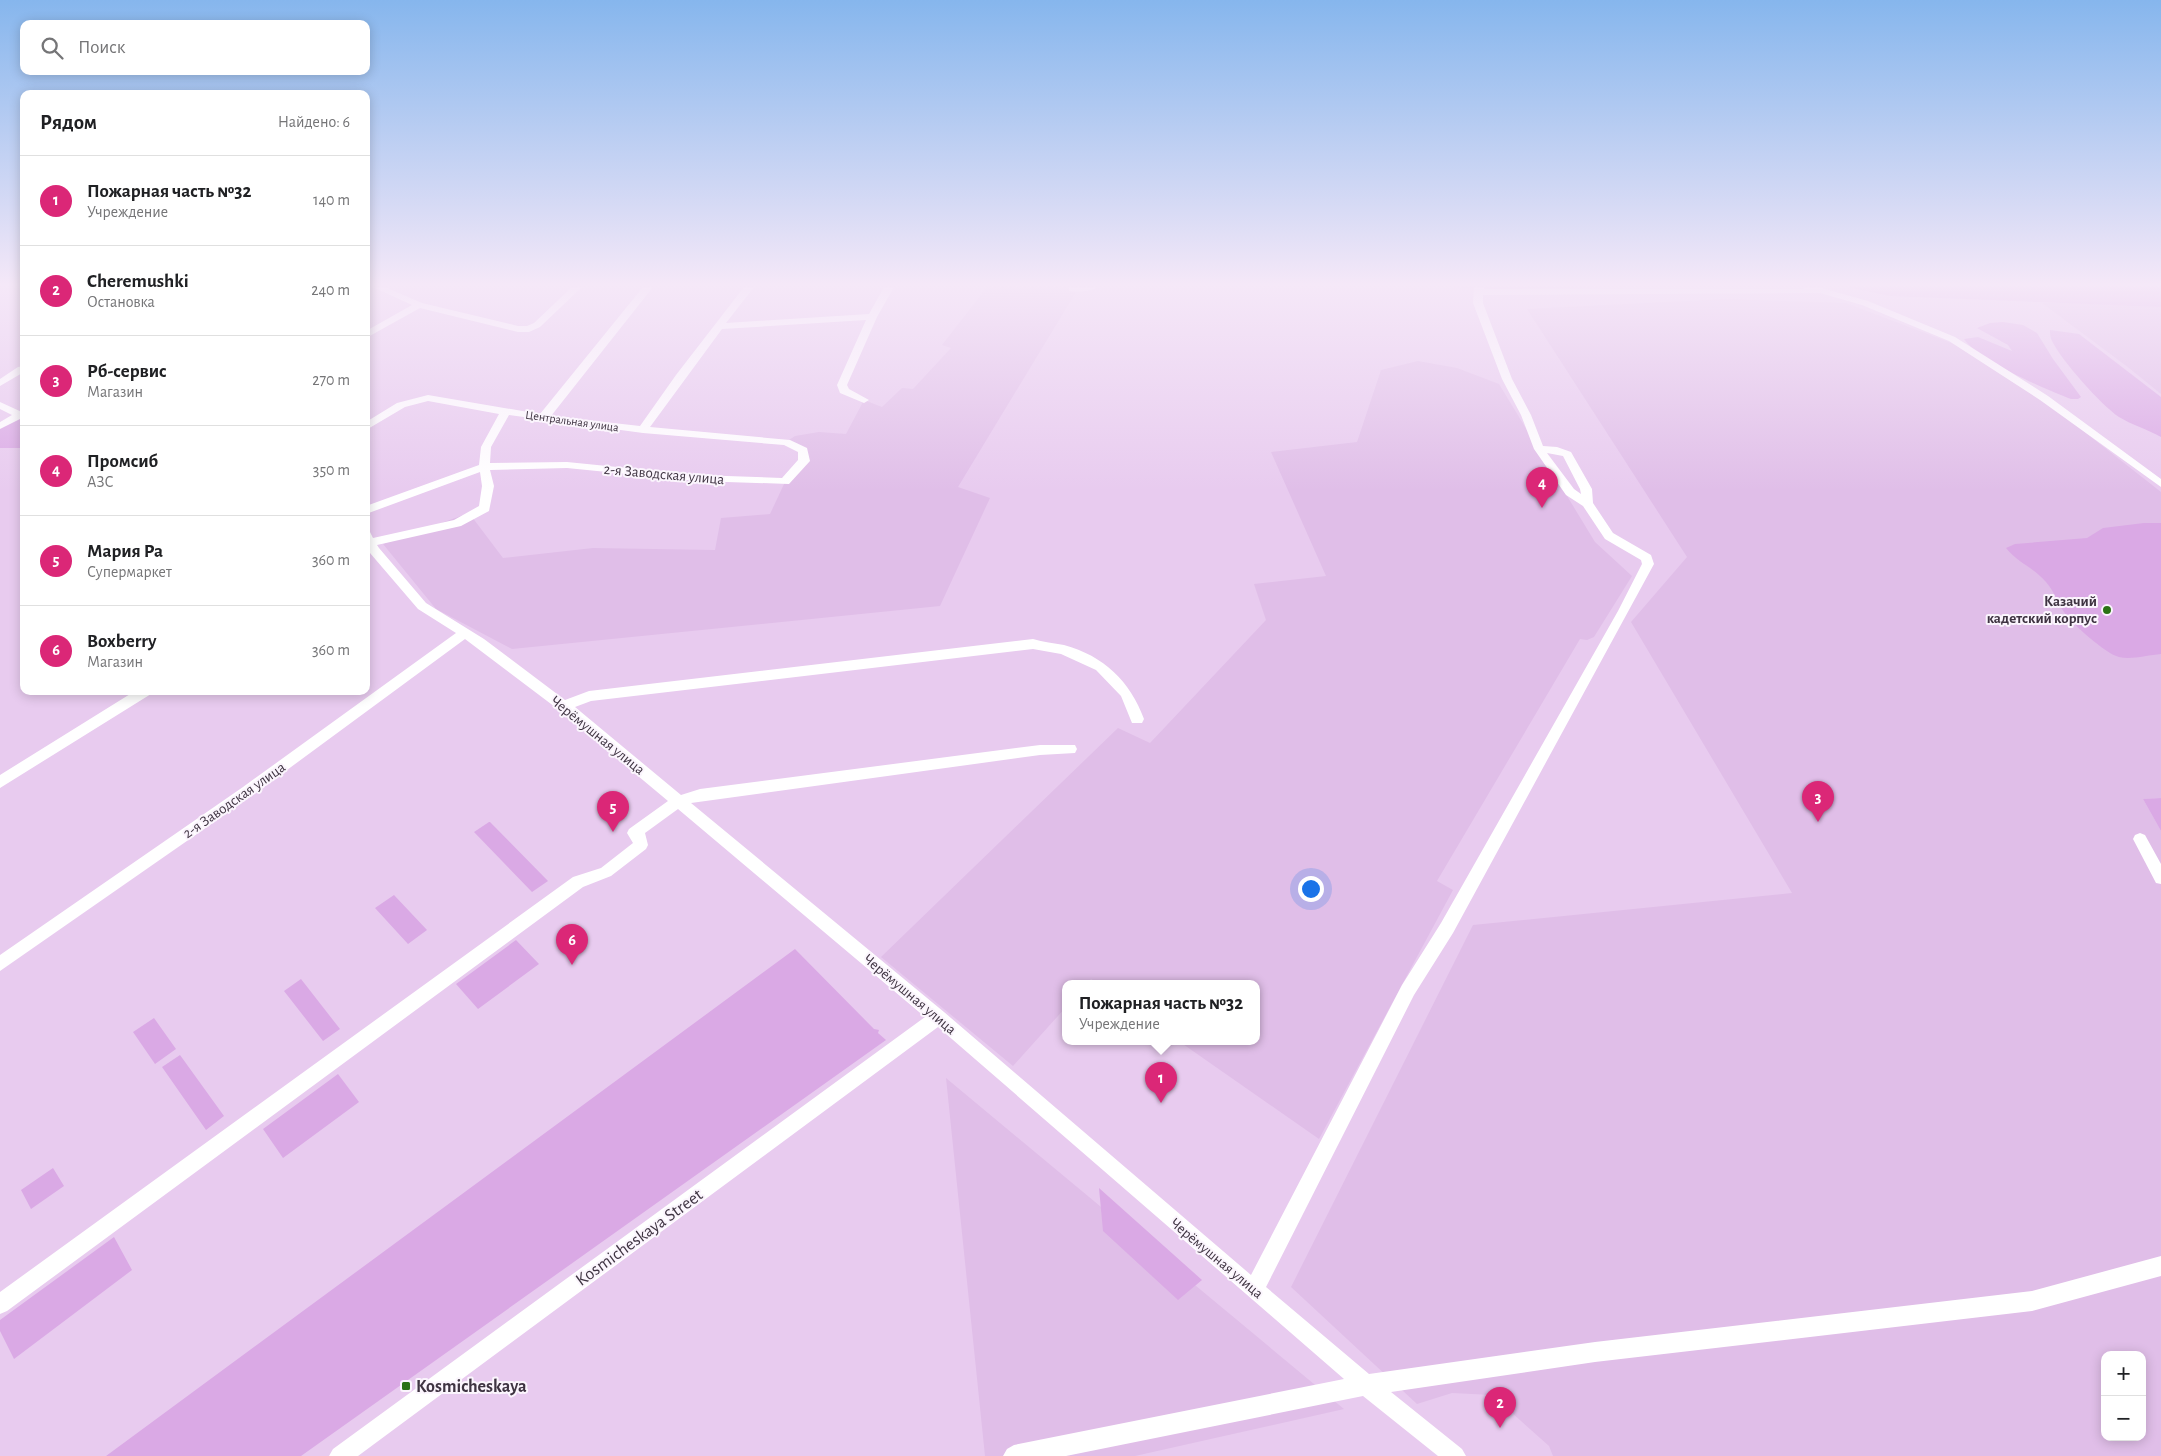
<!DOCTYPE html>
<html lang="ru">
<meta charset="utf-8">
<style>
body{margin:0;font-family:"Alegreya Sans",sans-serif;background:#f6f6f6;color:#202124}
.controls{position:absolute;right:15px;bottom:15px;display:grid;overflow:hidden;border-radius:10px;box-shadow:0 2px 12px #0003}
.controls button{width:45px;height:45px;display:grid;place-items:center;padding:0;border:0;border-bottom:1px solid #e0e0e0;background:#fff;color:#202124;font:25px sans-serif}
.you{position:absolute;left:1310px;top:888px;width:18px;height:18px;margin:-12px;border:4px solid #fff;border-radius:50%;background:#1a73e8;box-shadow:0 0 0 8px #1a73e833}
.badge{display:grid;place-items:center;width:32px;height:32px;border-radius:50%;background:#db2777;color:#fff;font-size:16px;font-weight:700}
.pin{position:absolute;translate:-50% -41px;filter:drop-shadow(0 1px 2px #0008)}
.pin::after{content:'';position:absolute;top:26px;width:18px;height:15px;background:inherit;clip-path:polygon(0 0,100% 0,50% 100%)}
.popup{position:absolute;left:1062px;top:980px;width:198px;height:65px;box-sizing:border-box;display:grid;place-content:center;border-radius:10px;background:#fff;filter:drop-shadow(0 1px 4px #0005);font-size:16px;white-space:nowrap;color:#757577}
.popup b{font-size:19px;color:#202124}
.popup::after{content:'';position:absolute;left:50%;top:100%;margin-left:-10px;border:10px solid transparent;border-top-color:#fff}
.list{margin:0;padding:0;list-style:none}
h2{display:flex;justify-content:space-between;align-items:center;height:65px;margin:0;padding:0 20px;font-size:21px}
h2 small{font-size:16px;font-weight:400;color:#757577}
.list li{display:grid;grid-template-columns:32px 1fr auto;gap:15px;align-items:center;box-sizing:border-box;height:90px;padding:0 20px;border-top:1px solid #e0e0e0}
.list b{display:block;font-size:19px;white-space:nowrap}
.list p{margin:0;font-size:16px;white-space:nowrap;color:#757577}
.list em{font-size:16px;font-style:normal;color:#757577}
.icon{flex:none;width:28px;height:28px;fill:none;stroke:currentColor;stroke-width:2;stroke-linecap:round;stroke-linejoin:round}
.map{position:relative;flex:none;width:2161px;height:1456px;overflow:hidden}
.search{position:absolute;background:#fff;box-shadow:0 2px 12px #0003;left:20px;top:20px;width:350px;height:55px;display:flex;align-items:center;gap:12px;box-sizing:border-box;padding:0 18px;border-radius:10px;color:#757577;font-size:19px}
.panel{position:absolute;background:#fff;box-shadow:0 2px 12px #0003;left:20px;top:90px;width:350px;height:605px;border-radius:10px}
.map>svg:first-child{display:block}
.built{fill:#e0bee8;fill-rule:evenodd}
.green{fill:#daa9e5}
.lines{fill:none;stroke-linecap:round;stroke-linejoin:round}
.minor{fill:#fff;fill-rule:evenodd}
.poi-dot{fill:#2a7214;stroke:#fbf5fd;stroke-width:2}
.labels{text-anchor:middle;stroke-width:4;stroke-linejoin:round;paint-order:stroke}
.far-street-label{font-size:12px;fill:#3f3442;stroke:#fbf5fd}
.street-label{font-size:15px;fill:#3f3442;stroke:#fbf5fd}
.poi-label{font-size:15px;font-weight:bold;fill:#3f3442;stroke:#fbf5fd;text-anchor:end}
.near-street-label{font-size:18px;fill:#3f3442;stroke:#fbf5fd}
.near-poi-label{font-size:18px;font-weight:bold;fill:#3f3442;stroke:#fbf5fd;text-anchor:start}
</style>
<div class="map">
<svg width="2161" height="1456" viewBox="0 0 2161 1456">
<rect width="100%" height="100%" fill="#e8cbef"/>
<path class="built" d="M987 287H1079L958 487 990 498 940 606 512 649 436 609 383 544 469 513 503 558 593 548 715 550 721 518 770 514 785 482 804 461 802 450 786 442 795 436 819 432 846 434 864 400 882 407 902 388 913 389 951 348 942 345Z
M1725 299 1846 303 1954 344 2058 411 2161 492V798L2143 799 2161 831V1456H1553L1549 1446 1492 1395 1452 1393 1417 1404 1291 1287 1473 925 1792 893 1631 622 1687 557 1527 309ZM2105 1355H2142V1437H2105Z
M2042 303H2161V394L2129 368Z
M1418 361 1457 368 1499 384 1595 542 1632 576 1594 637 1587 640 1580 639 1437 881 1453 890 1319 1139 1180 1042H1256V984H1098L1091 979 1087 984H1066V1007L1013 1066 881 957 1118 728 1150 743 1266 620 1254 584 1326 576 1271 452 1357 442 1381 370Z
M946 1078 1344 1409 1135 1456H985Z"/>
<path class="green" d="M1448 287H1614L1495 289Z
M1847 287H2161V307L1890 296Z
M2003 322 2023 325 2037 333 2053 359 2081 397 2078 399H2071C2047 390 1977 360 1964 339L1978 337 2012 351 2008 345 1977 328 1990 323Z
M2050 330 2079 334 2161 397V437C2147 429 2132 425 2119 417 2101 405 2062 361 2052 341 2050 338 2050 333 2050 330Z
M24 410V448H0V422Z
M2144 523H2161V654C2148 655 2131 660 2119 657 2106 654 2071 623 2064 612 2057 602 2054 591 2046 582 2032 566 2019 564 2006 548L2015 544 2087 538 2103 528Z
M2161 798V831L2143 799Z
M489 822H490L548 881 532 892 474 832Z
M394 895 427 930 408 944 375 908Z
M516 940 539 964 478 1009 456 984Z
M795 949 874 1029 879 1030 878 1033 886 1040 301 1456H106Z
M301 979 340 1029 323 1041 284 991Z
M154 1018 176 1049 155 1064 133 1032Z
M180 1055 224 1116 206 1130 162 1067Z
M338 1074 359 1102 283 1158 263 1129Z
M53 1168 64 1186 31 1209 21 1190Z
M1099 1188 1202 1280 1178 1300 1103 1231Z
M114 1237 132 1270 14 1359 0 1331V1320Z"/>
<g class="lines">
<path class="minor" d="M373 287H385L422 303 518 326H527L534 323 572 287H582L540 327 529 332H518L420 308 366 338V331L412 305Z
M643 287H653L551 416 640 426 676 375 744 287H754L726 323 869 314 884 287H894L877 317 847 385 849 389 869 400 864 403 840 393 837 385 866 320 722 329 650 427 790 440 807 448 810 461 789 484 697 481 567 468 490 470 494 486 489 511 461 526 377 545 379 548 426 603 484 639 565 700 589 691 1033 639C1043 642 1054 643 1064 645 1104 656 1130 681 1144 719L1142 723H1132L1121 696 1096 670 1061 654 1033 649 591 701 575 707 681 795 700 789 1040 745H1075L1077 749 1075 753 1040 755 691 803 944 1012 1251 1275 1402 985 1441 923 1618 611 1642 564 1641 560 1605 539 1583 506 1566 495 1534 449 1521 415 1502 379 1473 303 1474 287H1484V289H1805L1803 287H1818L1868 301 1955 337 2048 396 2161 479V487L2040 400 1949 341 1862 305 1820 293 1483 295V303L1512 379 1531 415 1543 446 1557 447 1571 452 1592 489 1593 503 1613 533 1651 555 1654 564 1453 933 1414 995 1266 1287 1369 1374 1595 1342 2032 1291 2161 1256V1276L2032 1311 1595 1362 1391 1392 1462 1449 1466 1456H1438L1363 1396 1066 1456H1003L1007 1449 1014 1445 1344 1379 938 1027 358 1456H329L333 1449 925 1017 678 809 645 833 648 845 646 849 611 876 583 887 7 1311 0 1314V1292L573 877 601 868 633 843 627 833 629 829 668 801 559 710 465 639 253 795 0 971V955L243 787 456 633 418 609 370 553 366 547V531L370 532 373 538 454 520 479 506 482 486 480 472 366 514V506L479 465 481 447 499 414 428 401 405 407 366 430V422L397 403 428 395 540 414ZM509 415 643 433 784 445 798 452V460L782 478 697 475 567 462 490 463 491 447ZM1547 453 1563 456 1580 489 1581 494 1574 489Z
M1069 287H1097C1091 292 1077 292 1069 291Z
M24 366V372L0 386V379L18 367Z
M0 402 24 413V417L0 429V422L12 415 0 409Z
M135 691H153L151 694 0 788V775Z
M2140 833 2145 835 2161 864V884L2156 883 2133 839 2135 835Z"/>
</g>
<linearGradient id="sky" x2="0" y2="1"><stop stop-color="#86b6ed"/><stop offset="0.58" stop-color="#f5e8f8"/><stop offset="1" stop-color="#f5e8f8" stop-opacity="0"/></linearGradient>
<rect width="2161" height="491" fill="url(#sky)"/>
<g class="poi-dot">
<circle cx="2107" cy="610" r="5"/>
<rect x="401" y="1381" width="10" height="10" rx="2.5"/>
</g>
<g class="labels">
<g class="far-street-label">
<text transform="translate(572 421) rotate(8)" y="4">Центральная улица</text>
</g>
<g class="street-label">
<text transform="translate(664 474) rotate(5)" y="5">2-я Заводская улица</text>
<text transform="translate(598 735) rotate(39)" y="5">Черёмушная улица</text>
<text transform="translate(234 800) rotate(-35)" y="5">2-я Заводская улица</text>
<text transform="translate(910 994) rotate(40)" y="5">Черёмушная улица</text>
<text transform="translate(1217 1258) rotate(40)" y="5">Черёмушная улица</text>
</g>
<g class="poi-label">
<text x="2097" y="606">Казачий<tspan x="2097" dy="17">кадетский корпус</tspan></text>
</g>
<g class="near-street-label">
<text transform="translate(639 1237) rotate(-36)" y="6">Kosmicheskaya Street</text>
</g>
<g class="near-poi-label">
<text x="416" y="1392">Kosmicheskaya</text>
</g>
</g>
</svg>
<div class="controls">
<button>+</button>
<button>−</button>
</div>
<div class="you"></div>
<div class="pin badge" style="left:1161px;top:1103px">1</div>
<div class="popup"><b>Пожарная часть №32</b>Учреждение</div>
<div class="pin badge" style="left:1500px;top:1428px">2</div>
<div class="pin badge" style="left:1818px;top:822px">3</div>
<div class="pin badge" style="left:1542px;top:508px">4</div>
<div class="pin badge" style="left:613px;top:832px">5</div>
<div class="pin badge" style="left:572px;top:965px">6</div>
<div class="search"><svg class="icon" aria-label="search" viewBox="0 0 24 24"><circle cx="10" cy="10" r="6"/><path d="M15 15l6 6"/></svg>Поиск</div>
<section class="panel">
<h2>Рядом<small>Найдено: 6</small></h2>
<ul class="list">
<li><span class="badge">1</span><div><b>Пожарная часть №32</b><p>Учреждение</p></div><em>140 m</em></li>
<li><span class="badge">2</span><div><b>Cheremushki</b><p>Остановка</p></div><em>240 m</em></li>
<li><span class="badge">3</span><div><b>Рб-сервис</b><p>Магазин</p></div><em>270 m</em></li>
<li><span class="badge">4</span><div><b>Промсиб</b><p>АЗС</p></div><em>350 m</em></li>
<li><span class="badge">5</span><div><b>Мария Ра</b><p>Супермаркет</p></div><em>360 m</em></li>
<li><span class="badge">6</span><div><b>Boxberry</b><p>Магазин</p></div><em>360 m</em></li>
</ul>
</section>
</div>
